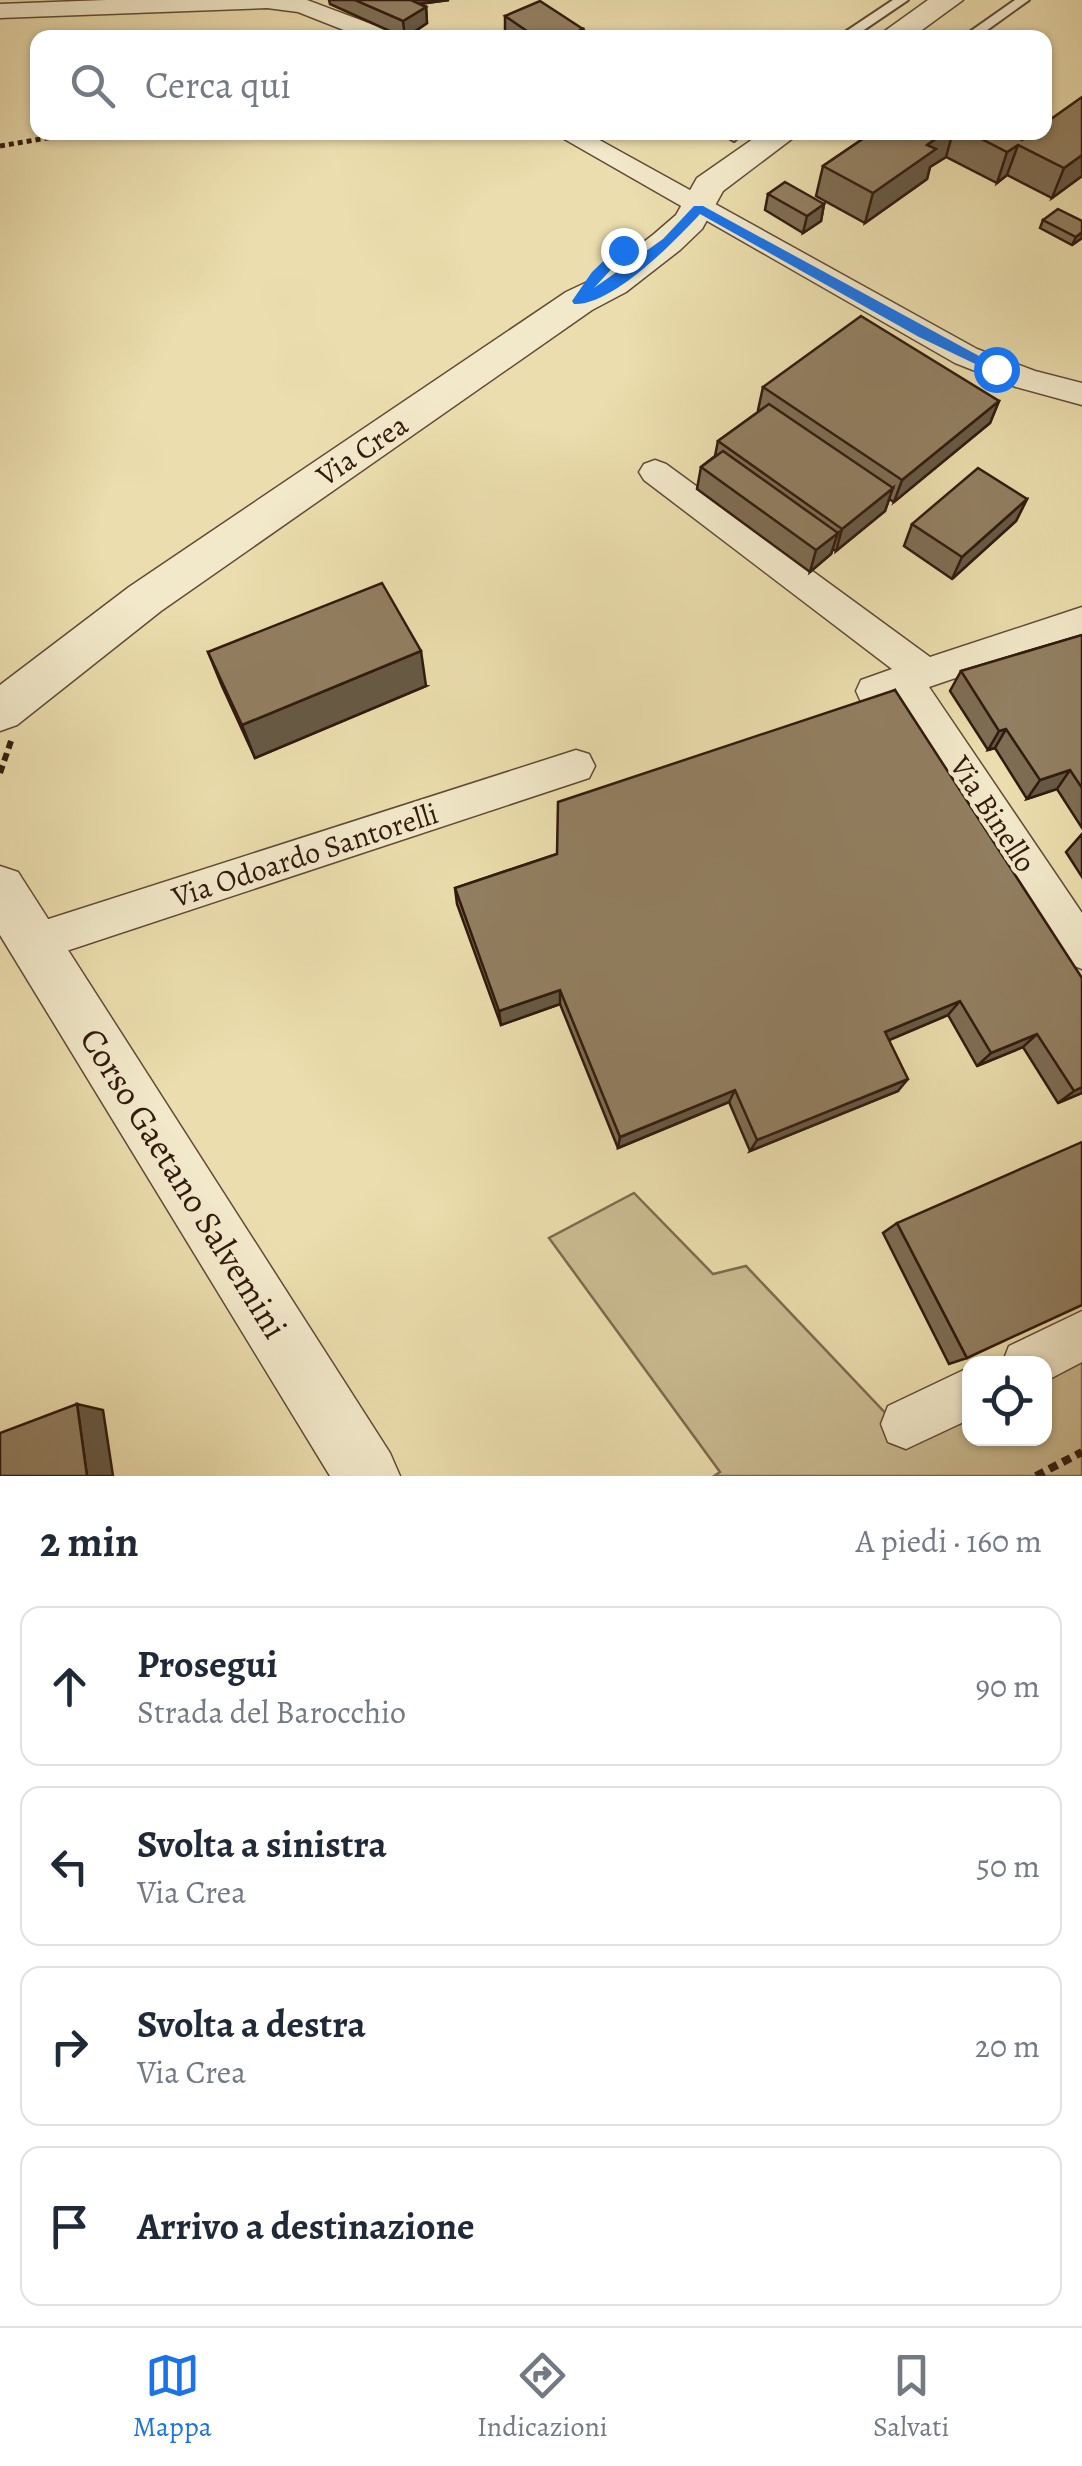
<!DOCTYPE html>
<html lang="it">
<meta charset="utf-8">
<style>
body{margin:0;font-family:Alegreya,serif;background:#f6f6f7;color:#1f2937}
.controls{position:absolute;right:30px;bottom:30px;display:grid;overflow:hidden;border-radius:20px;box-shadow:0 2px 8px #0004}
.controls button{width:90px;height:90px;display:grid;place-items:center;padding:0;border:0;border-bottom:2px solid #e0e1e3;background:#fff;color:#1f2937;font:50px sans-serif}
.stop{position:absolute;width:30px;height:30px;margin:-22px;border:8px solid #1a73e8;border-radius:50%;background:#fff}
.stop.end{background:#1a73e8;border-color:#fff;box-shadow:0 2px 10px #0008}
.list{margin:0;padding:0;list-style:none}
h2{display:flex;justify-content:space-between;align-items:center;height:130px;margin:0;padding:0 40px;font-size:42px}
h2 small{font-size:32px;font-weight:400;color:#747a83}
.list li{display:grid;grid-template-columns:65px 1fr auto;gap:30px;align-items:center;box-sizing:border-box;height:160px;margin:0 20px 20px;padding:0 20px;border:2px solid #e0e1e3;border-radius:20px}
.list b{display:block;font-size:38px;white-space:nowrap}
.list p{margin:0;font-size:32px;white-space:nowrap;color:#747a83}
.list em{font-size:32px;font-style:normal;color:#747a83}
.icon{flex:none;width:55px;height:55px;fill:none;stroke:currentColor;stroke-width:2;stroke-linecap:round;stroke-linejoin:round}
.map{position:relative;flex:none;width:1082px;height:1476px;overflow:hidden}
.search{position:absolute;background:#fff;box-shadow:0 2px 8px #0004;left:30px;right:30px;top:30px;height:110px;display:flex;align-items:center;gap:25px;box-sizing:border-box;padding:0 35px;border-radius:20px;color:#747a83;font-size:38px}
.sheet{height:850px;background:#fff}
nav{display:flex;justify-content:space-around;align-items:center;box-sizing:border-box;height:140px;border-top:2px solid #e0e1e3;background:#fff;font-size:28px;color:#747a83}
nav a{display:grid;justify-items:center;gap:5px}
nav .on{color:#1a73e8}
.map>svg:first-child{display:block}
.green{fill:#cbbc92;stroke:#7e6b50;stroke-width:2.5}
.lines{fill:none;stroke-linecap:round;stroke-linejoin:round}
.service-casing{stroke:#604b36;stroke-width:4}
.minor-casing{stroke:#604b36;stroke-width:3}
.tertiary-casing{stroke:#604b36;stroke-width:3}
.path-far2{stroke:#311a0e;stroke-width:5;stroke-dasharray:5 4;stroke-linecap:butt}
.path-far1{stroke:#311a0e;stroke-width:6;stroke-dasharray:8 5;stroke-linecap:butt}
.path{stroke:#311a0e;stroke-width:8;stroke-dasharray:9 6;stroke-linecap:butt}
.service{fill:#f2e9ca;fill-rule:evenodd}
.minor{fill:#f2e9ca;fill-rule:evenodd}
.tertiary{fill:#f2e9ca;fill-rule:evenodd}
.wall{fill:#7e6d53;stroke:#311a0e;stroke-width:2.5}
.shaded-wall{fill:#665944;stroke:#311a0e;stroke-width:2.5}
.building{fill:#927f61;stroke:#311a0e;stroke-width:2.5}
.route{fill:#1a73e8}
.labels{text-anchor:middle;stroke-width:9;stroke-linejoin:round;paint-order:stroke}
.street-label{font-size:30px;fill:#311a0e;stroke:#f2e9ca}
.near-street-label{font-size:35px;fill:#311a0e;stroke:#f2e9ca}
</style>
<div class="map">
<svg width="1082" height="1476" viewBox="0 0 1082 1476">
<rect width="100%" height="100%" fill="#ebddad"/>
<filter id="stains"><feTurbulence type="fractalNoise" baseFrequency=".002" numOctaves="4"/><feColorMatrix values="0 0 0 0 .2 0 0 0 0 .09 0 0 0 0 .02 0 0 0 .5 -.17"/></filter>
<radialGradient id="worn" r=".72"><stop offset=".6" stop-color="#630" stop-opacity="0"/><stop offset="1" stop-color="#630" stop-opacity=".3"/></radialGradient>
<path class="green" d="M634 1193 713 1274 746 1266 910 1439 969 1409 970 1438H1044L1045 1371 1082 1352V1476H714L720 1472 549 1238Z"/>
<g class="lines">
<defs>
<path id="service" d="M893 0H908L852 38H836Z
M1015 0H1029L976 38H961Z
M730 132H744L734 141 727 137Z"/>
<path id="minor" d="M106 0H307L395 33 399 38H364L298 12 267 8 0 18V4Z
M552 132H585L977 349 1035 371 1082 383V405L1016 387 955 363Z
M655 460 666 464 930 657 1082 607V635L929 687 1082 913V969L1067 963 896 699 874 706 861 702 856 691 861 680 892 669 644 480 639 472 644 464Z
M576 750 589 754 595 766 589 778 33 962 18 957 12 943 18 929 33 924Z
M1082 1311V1362L1044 1382V1364H1002L1009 1346Z
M970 1367V1419L906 1449 888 1442 881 1424 888 1406Z"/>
<path id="tertiary" d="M928 0H963L911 38H875Z
M763 132H801L723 191 702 229 680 250 626 292 592 310 161 611 17 725 0 731V685L129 587 566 292 600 276 654 234 676 215 697 178Z
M0 866 18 872 390 1453 400 1476H330L0 935Z"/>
</defs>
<use href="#service" class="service-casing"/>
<use href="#minor" class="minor-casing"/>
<use href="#tertiary" class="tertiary-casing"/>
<path class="path-far2" d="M0 146 82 132"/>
<path class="path-far1" d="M0 773 11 741"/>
<path class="path" d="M1036 1476 1082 1452"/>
<use href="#service" class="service"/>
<use href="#minor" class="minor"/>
<use href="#tertiary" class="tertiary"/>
</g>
<path class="wall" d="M329 0H449L420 4 426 7 427 23 405 38 330 4Z
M505 16 583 29V38H513L505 32Z
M873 132H1006L1082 176 1052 198 1007 175 997 183 946 157 930 167 927 179 865 223 816 196 823 166Z
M768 194 824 204 821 221 803 233 765 210Z
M1043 220 1082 238 1072 245 1040 228Z
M763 387 999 401 990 423 894 502 889 499 885 511 836 551 833 549 831 554 810 572 697 489 701 467 715 456 718 441 760 411 758 410Z
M1027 499 1016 521 952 579 904 546 912 524Z
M1082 635V828L1057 789 1027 799 995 748 988 750 950 691 961 671Z
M208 652 426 686 255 758 222 686Z
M895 690 1082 1093 1058 1103 1023 1047 977 1066 948 1015 889 1040 898 1091 750 1151 729 1102 618 1148 560 1004 501 1025 457 904 455 888 557 854Z
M1082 834V877L1066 852Z
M897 1223 967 1358 949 1364 883 1233Z"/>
<path class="shaded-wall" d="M391 0H449L392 7Z
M426 7 427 23 405 38 403 21Z
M583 29V38H564Z
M945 132H953L946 157 930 167 927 179 865 223 873 193 927 145Z
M1018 145 1007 175 997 183 1007 152Z
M1082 155V176L1052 198 1064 168Z
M824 204 821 221 803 233 807 216Z
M1082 232V238L1072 245 1076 237Z
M999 401 990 423 894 502 902 480Z
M893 488 885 511 836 551 842 529Z
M1027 499 1016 521 952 579 962 557Z
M838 533 831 554 810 572 816 550Z
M421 651 426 686 255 758 242 725Z
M1006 729 995 748 988 750 999 731Z
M1070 770 1057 789 1027 799 1040 780Z
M560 990V1004L501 1025 499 1011Z
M960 1001 948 1015 875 1046 885 1032Z
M1037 1034 1023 1047 977 1066 991 1053Z
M908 1079 898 1091 750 1151 757 1140Z
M1082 1087V1093L1058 1103 1074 1091Z
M735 1090 729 1102 618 1148 620 1137Z
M77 1404 103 1410 113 1476H87Z"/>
<path class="building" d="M355 0H411L426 7 403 21Z
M540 1 583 29 564 38H537L505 16Z
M1082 97V155L1064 168 1018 145 1007 152 968 132H1006L1022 140 1033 132H1044V124Z
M873 132H945L927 145 936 149 873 193 823 166Z
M785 182 824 204 807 216 768 194Z
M1058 209 1082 221V232L1076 237 1043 220Z
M861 316 999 401 902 480 763 387Z
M769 404 893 488 842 529 718 441Z
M723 451 838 533 816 550 701 467Z
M978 468 1027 499 962 557 912 524Z
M382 583 421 651 242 725 208 652Z
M1082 635V788L1070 770 1040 780 1006 729 999 731 961 671Z
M895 690 1082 978V1087L1074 1091 1037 1034 991 1053 960 1001 885 1032 908 1079 757 1140 735 1090 620 1137 560 990 499 1011 455 888 557 854 558 802Z
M1082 1142V1305L967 1358 897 1223Z
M77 1404 87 1476H0V1433Z"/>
<path class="route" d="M694 206H703L1003 369 992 372 919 337 700 214C675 241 612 306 574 304L572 301 592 272 618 247 629 250 594 288 663 239Z"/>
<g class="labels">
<g class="street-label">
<text transform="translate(362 450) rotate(-34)" y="10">Via Crea</text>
<text transform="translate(993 814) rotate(57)" y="10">Via Binello</text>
<text transform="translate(305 855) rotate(-18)" y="10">Via Odoardo Santorelli</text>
</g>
<g class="near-street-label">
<text transform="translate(184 1183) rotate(58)" y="12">Corso Gaetano Salvemini</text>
</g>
</g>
<rect width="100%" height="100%" filter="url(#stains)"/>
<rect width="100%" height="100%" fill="url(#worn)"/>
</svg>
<div class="controls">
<button><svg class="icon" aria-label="locate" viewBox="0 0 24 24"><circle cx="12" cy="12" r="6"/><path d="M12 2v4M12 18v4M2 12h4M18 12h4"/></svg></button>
</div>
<div class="stop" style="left:996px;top:369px"></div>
<div class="stop end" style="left:623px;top:250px"></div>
<div class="search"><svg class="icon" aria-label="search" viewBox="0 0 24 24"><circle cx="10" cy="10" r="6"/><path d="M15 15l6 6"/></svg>Cerca qui</div>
</div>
<section class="sheet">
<h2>2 min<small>A piedi · 160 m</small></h2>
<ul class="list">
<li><svg class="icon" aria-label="ahead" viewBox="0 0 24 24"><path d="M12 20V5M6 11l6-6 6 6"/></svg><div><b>Prosegui</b><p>Strada del Barocchio</p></div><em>90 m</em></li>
<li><svg class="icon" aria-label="left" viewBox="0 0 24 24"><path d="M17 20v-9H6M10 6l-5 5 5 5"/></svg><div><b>Svolta a sinistra</b><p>Via Crea</p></div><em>50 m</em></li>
<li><svg class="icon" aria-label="right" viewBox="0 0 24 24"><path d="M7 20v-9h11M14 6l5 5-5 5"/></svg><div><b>Svolta a destra</b><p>Via Crea</p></div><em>20 m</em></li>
<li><svg class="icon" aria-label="arrive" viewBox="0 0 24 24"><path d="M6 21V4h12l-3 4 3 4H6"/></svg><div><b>Arrivo a destinazione</b></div></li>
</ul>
</section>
<nav>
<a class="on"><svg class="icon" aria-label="map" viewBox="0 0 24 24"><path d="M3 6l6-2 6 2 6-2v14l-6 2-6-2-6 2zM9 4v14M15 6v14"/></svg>Mappa</a>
<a><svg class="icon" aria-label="directions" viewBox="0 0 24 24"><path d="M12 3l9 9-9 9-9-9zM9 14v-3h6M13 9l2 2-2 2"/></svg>Indicazioni</a>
<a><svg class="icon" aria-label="saved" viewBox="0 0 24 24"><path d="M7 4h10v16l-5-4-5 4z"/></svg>Salvati</a>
</nav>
